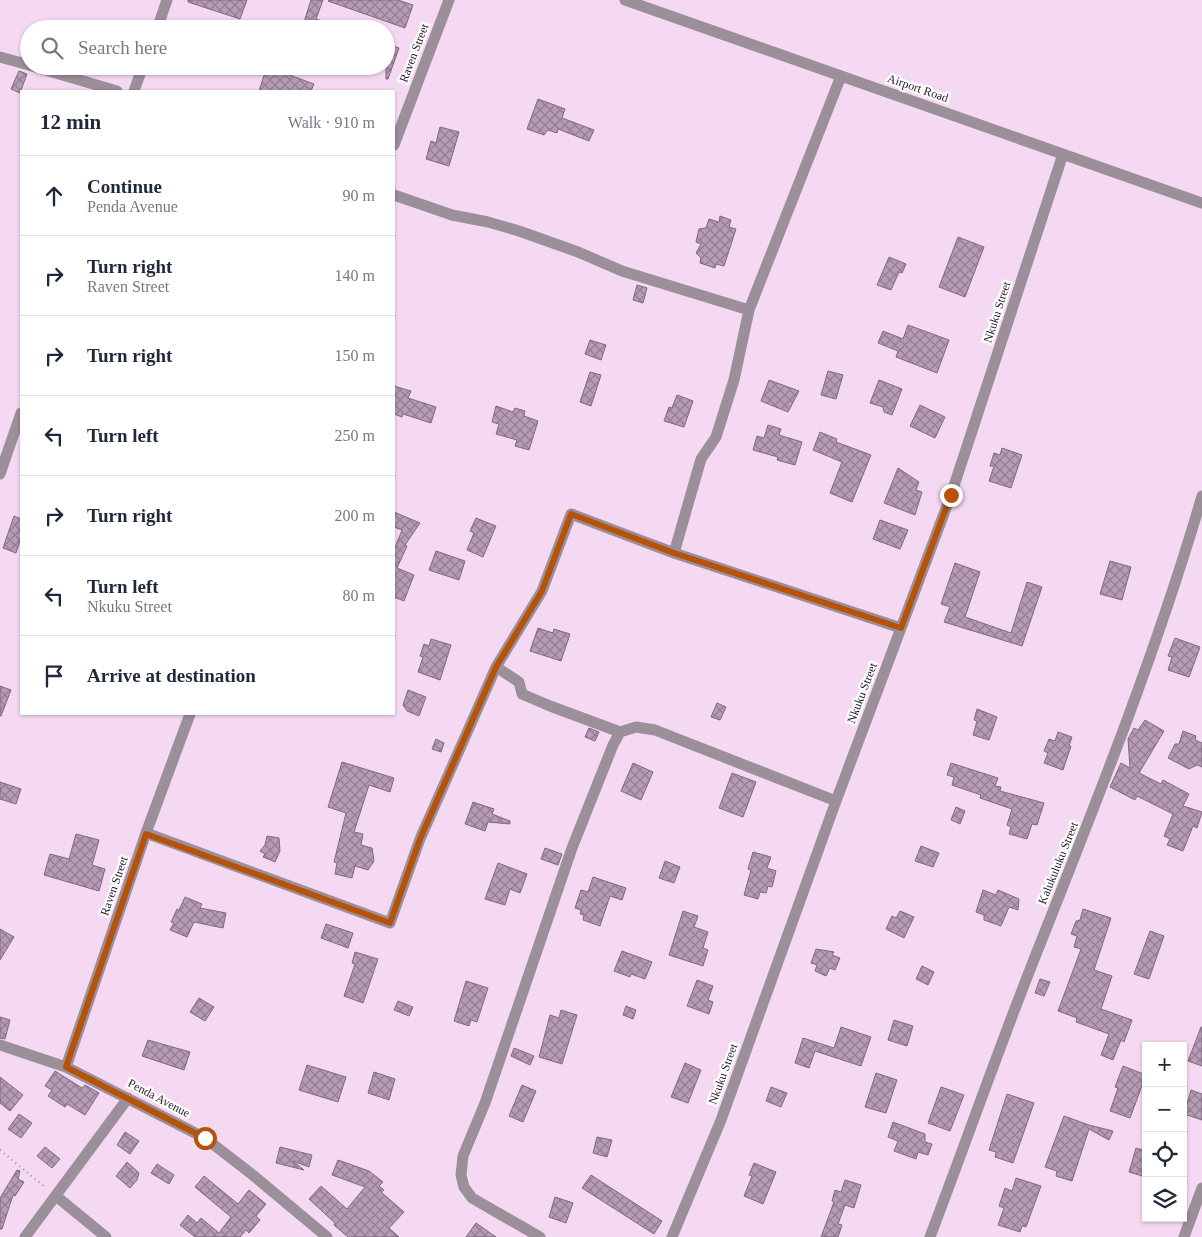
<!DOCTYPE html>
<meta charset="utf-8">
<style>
body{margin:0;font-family:Georgia,serif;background:#f6f6f7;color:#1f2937}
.controls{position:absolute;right:15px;bottom:15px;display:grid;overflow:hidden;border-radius:0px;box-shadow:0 1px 4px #0004}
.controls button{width:45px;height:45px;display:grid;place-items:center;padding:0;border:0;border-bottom:1px solid #e0e1e3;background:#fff;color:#1f2937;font:25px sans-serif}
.stop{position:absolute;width:15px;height:15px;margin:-11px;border:4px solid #b45309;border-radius:50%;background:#fff}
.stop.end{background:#b45309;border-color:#fff;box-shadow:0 1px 5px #0008}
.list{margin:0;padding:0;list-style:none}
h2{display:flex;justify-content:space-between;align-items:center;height:65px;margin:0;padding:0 20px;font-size:21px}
h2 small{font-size:16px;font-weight:400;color:#747a83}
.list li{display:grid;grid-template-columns:32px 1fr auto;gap:15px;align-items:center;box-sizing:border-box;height:80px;padding:0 20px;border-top:1px solid #e0e1e3}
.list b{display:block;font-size:19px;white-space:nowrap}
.list p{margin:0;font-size:16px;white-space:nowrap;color:#747a83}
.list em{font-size:16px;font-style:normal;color:#747a83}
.icon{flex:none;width:28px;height:28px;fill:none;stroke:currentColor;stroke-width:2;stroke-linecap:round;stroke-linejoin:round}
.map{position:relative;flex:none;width:1202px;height:1237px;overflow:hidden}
.search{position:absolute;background:#fff;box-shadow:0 1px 4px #0004;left:20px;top:20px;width:375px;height:55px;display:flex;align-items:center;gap:12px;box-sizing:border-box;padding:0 18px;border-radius:28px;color:#747a83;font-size:19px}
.panel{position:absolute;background:#fff;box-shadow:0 1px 4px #0004;left:20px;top:90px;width:375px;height:625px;border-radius:0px}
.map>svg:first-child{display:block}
.building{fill:url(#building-cross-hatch);stroke:#816980}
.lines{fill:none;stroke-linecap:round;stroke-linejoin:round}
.path{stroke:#9b8799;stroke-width:2;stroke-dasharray:1 4;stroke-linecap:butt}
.minor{stroke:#9b8f9a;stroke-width:11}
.route{stroke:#b45309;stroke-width:6}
.labels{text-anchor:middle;stroke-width:4.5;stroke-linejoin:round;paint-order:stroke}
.street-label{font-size:12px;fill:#251b24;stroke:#fff}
</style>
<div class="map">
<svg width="1202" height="1237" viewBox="0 0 1202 1237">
<defs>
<pattern id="building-cross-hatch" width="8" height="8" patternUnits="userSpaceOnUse" patternTransform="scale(1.25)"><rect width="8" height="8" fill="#b59bb4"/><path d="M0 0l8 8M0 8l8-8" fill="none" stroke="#937e92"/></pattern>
</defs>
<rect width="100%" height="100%" fill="#f5d9f3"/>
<path class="building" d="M188 0H247L240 19 188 2Z
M311 0H323L316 19 339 27V29H310L312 24 304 22Z
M329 0H398L413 5 405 28 328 1Z
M386 44 399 48 388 79H386Z
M267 66H277L276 70 314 84 311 91H259Z
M19 71 27 74 20 93 11 89Z
M538 99 565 109 562 118 594 130 589 141 558 129 557 133 548 130 544 135 527 129Z
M440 127 459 132 449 166 426 159 431 141 436 143Z
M720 216 731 220 729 227 736 229 724 266 716 264 715 268 700 263 701 258 696 253 701 244 696 242 699 229 706 228 709 219 719 222Z
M958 237 984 247 965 297 939 287Z
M889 257 906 264 902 273 899 272 891 290 877 285Z
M637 285 647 288 643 303 633 300Z
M908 325 949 340 937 373 896 357 898 351 878 343 883 331 903 339Z
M590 340 606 345 601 360 585 354Z
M828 371 843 375 836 399 821 395Z
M590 372 601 375 591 406 580 402Z
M769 380 799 391 788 412 761 401Z
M879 380 902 389 892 415 884 412 883 407 870 403Z
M394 386 411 391 408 398 436 407 431 423 403 414 402 417 394 414Z
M677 395 693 401 684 427 664 421 669 407 672 408Z
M920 405 945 417 935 438 910 426Z
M496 406 513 412 515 408 525 411 524 416 538 421 529 450 515 446 517 440 496 434 499 424 492 422Z
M768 425 781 429 779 435 802 442 795 465 777 460 778 457 753 450 757 436 764 438Z
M820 432 837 439 836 442 871 455 852 502 830 493 842 462 813 450Z
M1002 448 1022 455 1011 488 989 481 994 466H990L994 453 1000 455Z
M898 468 919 482 916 490 922 492 915 515 884 503Z
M394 512 420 523 405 545 407 546 397 568 414 575 404 601 394 597V550L402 530 394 527Z
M14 516 21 519V538L16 553 3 548Z
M476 518 496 526 483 557 467 550 474 533 470 531Z
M880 520 908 530 900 549 873 539Z
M436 551 465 561 459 580 429 570Z
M1110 561 1131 567 1122 600 1100 594Z
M955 563 980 572 965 617 1011 633 1027 582 1042 587 1022 646 944 622 950 607 941 604Z
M538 628 553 633 554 629 570 634 561 661 530 651Z
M1175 638 1200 647 1189 677 1168 670 1172 657 1168 656Z
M431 639 451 645 440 680 418 672 423 657 420 656 424 644 429 646Z
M0 686 11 690 1 716H0Z
M408 690 426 697 419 716 407 711 403 705Z
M717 703 726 707 720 720 711 717Z
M977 709 997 717 989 740 973 735 977 721 974 720Z
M1145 720 1164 731 1139 773 1161 784 1163 780 1189 794 1183 806 1202 812 1197 828 1193 826 1183 851 1167 845 1170 839 1164 836 1173 814 1137 796 1135 800 1110 787 1121 763 1130 768 1128 739 1134 728 1138 730Z
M589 728 599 732 595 741 585 737Z
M1183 731 1196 736 1195 740 1202 743V767L1197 765 1189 769 1168 758 1175 744H1179Z
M1058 732 1072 737 1069 746H1071L1063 770 1044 763 1048 753 1044 751 1049 739 1055 741Z
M436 739 444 743 441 752 432 749Z
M342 762 394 778 390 792 369 785 354 832 363 834 361 845 372 848 374 861 368 870 355 866 352 878 335 874 337 863 334 862 346 813 328 807Z
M633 763 653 772 641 800 621 791Z
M951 763 998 778 995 786 1001 787 1000 791 1044 803 1037 825 1032 824 1027 839 1009 834 1011 827 1007 825 1012 809 980 798 981 795 952 785 954 777 947 775Z
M732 773 756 782 743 817 719 808Z
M0 782 21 789 16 804 0 799Z
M473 802 494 809 492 814 510 821V824L488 822 485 831 465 824Z
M956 807 965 811 960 824 951 820Z
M76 834 99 840 92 865 105 869 99 891 44 875 50 854 69 859Z
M267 836 279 838 280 851 275 862 263 857 265 854 260 851 265 845Z
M921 846 939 853 933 867 915 861Z
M545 848 562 854 558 865 541 859Z
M753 852 771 857 767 868 776 871 772 887 768 886 766 893 760 892 758 899 744 895 751 870 748 869Z
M665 861 680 867 674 883 659 878Z
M498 863 527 874 520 893 510 889 505 905 485 899Z
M593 877 626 888 622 900 610 896 600 926 583 920 584 915 580 914 581 910 575 908 581 890 588 892Z
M983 890 996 895 998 890 1019 899 1018 910 1009 907 1001 926 984 920V915L976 912Z
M185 897 202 904 200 908 226 913 223 928 194 922 187 937 170 930 174 923 171 922 177 909 179 910Z
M1083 909 1111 918 1094 970 1112 976 1101 1009 1132 1020 1124 1042 1121 1040 1113 1060 1101 1055 1109 1034 1076 1022 1077 1018 1058 1011 1081 949 1074 947 1077 936 1071 934 1076 921 1080 920Z
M683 911 698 916 694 927 708 932 703 948 708 950 703 966 669 955Z
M900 911 914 917 904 938 886 929 892 916 896 918Z
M326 924 353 933 348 948 321 938Z
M0 929 14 937 0 960Z
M1150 931 1164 936 1149 979 1134 974Z
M816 949 834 952 832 955 840 958 835 970 830 968 826 976 815 971 817 965 811 963Z
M622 951 652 962 645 979 631 974 630 977 614 971Z
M355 952 378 959 363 1003 344 996 355 964 352 963Z
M922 966 934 972 928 985 916 979Z
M1040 979 1050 982 1044 996 1035 993Z
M697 980 713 986 708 1000 713 1002 709 1014 687 1006Z
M466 981 488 988 477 1022 471 1020 469 1026 454 1021Z
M199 998 214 1007 205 1021 190 1012Z
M398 1001 413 1007 409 1016 394 1010Z
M626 1006 636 1010 633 1019 623 1015Z
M561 1010 577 1015 562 1064 539 1057 550 1015 559 1018Z
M0 1017 10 1020 5 1039 0 1038Z
M894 1020 913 1026 907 1046 888 1040Z
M841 1027 871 1037 861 1066 815 1051 809 1068 795 1063 803 1038 834 1048Z
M1201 1027H1202V1066L1188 1061Z
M148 1040 190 1052 184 1070 142 1056Z
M514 1048 534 1056 530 1065 511 1056Z
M685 1063 701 1070 688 1103 671 1097Z
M307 1065 346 1077 338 1102 299 1090Z
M1123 1066 1146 1075 1130 1118 1110 1111 1118 1088 1115 1087Z
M55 1071 82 1088 85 1085 99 1093 85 1115 67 1104 65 1107 48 1096 52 1090 45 1086Z
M374 1072 395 1079 389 1100 368 1093Z
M876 1073 897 1080 886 1113 865 1107Z
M0 1077 23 1095 10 1111 0 1103Z
M522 1085 536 1091 523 1122 509 1116Z
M771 1087 787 1093 781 1107 766 1101Z
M941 1087 964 1095 950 1131 928 1123Z
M1191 1090 1202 1094V1120L1184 1114Z
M1007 1094 1034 1103 1013 1163 995 1157 996 1152 989 1150Z
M19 1114 32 1123 21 1138 8 1129Z
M1064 1116 1089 1125 1113 1131 1109 1140 1089 1129 1072 1181 1056 1176 1057 1171 1045 1167Z
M893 1122 925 1134V1142L932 1144 928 1155 918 1152 916 1159 894 1151 898 1141 888 1137Z
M125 1132 139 1141 130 1154 117 1145Z
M597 1137 612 1140 607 1157 593 1153Z
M45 1147 60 1159 52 1168 37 1156Z
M280 1147 312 1155 309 1167 293 1161 304 1170 276 1163Z
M1136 1148 1146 1151V1177L1129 1172Z
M338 1160 369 1171 383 1182 379 1186 384 1190 381 1192 404 1212 389 1228 399 1237H348L334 1225 335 1223 309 1199 321 1186 347 1209 365 1187 332 1175Z
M127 1162 139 1173 137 1180 130 1188 116 1176Z
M754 1163 776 1172 763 1204 744 1196 752 1176 749 1175Z
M157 1164 174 1175 169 1184 151 1173Z
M17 1170 20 1171 18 1179 24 1182 15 1196 13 1195 2 1229H0V1198Z
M591 1175 662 1221 654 1234 582 1188Z
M204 1176 238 1204 249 1190 266 1204 256 1216 260 1220 249 1233 246 1230 240 1237H195L180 1225 188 1215 197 1223 201 1218 219 1233 231 1217 195 1187Z
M1016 1178 1041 1186 1026 1227 1022 1226 1020 1232 998 1225 1004 1208 999 1206 1005 1188 1012 1191Z
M845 1180 861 1185 854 1208 845 1205 838 1224 842 1225 838 1237H821L834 1202 832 1201 835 1190 841 1192Z
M555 1197 573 1203 566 1223 549 1217Z
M476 1223 496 1237H466Z"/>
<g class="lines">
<path class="path" d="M0 1150 46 1188"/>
<path class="minor" d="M625 0 1202 203
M157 29 167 0
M0 57 29 65
M32 66 117 91
M134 91 143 66
M394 145 449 0
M394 195 452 215 488 222 519 231 578 252 622 271 749 310
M0 474 21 413
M674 553 701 459 716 437 734 380 749 310 841 76
M496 667 519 682 522 694 550 706 620 732
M146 833 390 923 420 839 496 667 542 591 571 514 674 553 901 628
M0 1045 66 1067 205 1138 254 1176 327 1237
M66 1067 146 833 190 714
M56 1196 106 1237
M25 1237 128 1098
M540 1237 472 1198 464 1187 461 1175 463 1156 485 1103 572 848 613 745 620 732 636 727 655 730 836 801
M672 1237 721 1120 836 801 951 495 1063 154
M930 1237C965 1145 997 1053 1033 962 1094 808 1156 654 1202 496
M1184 1237 1202 1188"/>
</g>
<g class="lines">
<path class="route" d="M205 1138 66 1067 146 834 390 923 420 839 496 667 542 591 571 514 674 553 901 628 951 495"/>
</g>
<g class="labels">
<g class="street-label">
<text transform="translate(414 53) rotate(-69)" y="4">Raven Street</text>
<text transform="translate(918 88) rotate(19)" y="4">Airport Road</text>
<text transform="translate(997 312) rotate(-72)" y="4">Nkuku Street</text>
<text transform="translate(862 693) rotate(-69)" y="4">Nkuku Street</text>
<text transform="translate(1058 863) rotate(-68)" y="4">Kalukuluku Street</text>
<text transform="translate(114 886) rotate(-71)" y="4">Raven Street</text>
<text transform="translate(723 1074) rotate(-70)" y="4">Nkuku Street</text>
<text transform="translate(159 1098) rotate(28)" y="4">Penda Avenue</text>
</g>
</g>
</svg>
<div class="controls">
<button>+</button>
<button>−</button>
<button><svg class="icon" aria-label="locate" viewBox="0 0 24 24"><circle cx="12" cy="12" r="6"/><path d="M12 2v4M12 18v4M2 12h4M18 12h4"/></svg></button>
<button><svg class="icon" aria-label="layers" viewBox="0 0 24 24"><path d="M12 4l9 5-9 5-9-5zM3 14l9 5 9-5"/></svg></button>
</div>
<div class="stop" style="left:205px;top:1138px"></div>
<div class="stop end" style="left:951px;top:495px"></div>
<div class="search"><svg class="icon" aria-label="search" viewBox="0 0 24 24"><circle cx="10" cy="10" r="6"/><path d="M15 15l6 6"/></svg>Search here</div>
<section class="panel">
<h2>12 min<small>Walk · 910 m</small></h2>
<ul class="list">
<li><svg class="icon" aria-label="ahead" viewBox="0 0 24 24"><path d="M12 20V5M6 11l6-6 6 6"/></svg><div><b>Continue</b><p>Penda Avenue</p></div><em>90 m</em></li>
<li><svg class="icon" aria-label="right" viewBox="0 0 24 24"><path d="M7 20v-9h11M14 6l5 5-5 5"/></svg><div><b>Turn right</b><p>Raven Street</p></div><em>140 m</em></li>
<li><svg class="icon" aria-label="right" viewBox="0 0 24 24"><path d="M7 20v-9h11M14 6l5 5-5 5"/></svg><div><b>Turn right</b></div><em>150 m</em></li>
<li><svg class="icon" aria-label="left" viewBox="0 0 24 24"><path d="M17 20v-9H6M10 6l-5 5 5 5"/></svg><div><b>Turn left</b></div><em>250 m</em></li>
<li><svg class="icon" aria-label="right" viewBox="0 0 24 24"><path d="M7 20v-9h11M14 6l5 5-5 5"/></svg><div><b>Turn right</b></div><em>200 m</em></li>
<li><svg class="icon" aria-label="left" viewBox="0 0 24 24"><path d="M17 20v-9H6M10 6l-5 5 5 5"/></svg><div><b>Turn left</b><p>Nkuku Street</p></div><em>80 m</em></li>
<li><svg class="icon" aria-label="arrive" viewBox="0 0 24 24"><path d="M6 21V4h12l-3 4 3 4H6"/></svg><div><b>Arrive at destination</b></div></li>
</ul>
</section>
</div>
